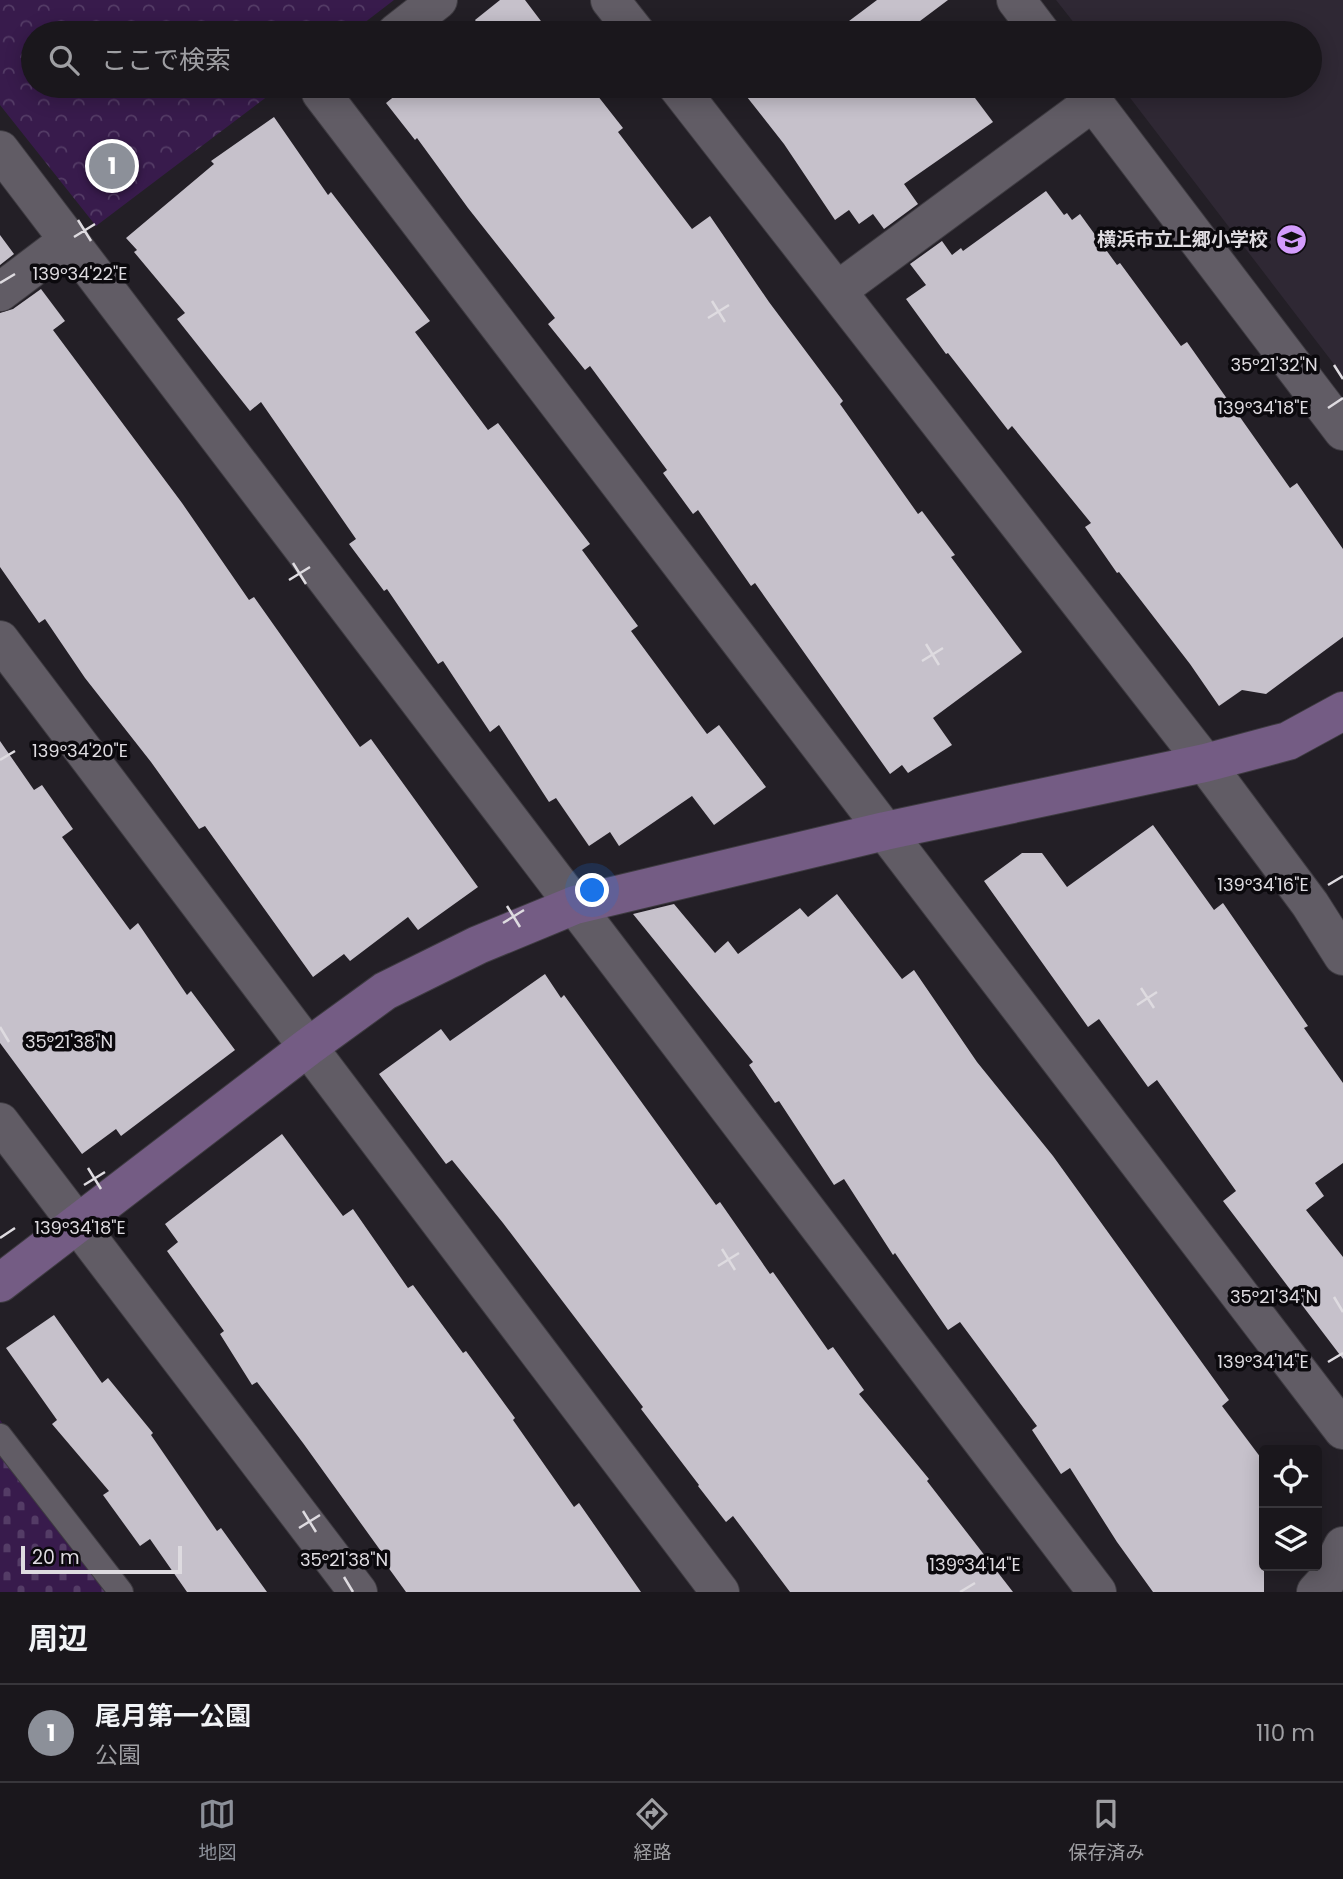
<!DOCTYPE html>
<html lang="ja">
<meta charset="utf-8">
<style>
body{margin:0;font-family:Poppins,"Noto Sans JP",sans-serif;background:#272429;color:#f1f3f6}
.controls{position:absolute;right:21px;bottom:21px;display:grid;overflow:hidden;border-radius:7px;box-shadow:0 4px 18px #0003}
.controls button{width:63px;height:63px;display:grid;place-items:center;padding:0;border:0;border-bottom:2px solid #38363b;background:#1a171c;color:#f1f3f6;font:35px sans-serif}
.scale{position:absolute;left:21px;bottom:18px;width:161px;box-sizing:border-box;padding-left:7px;border:4px solid #dedbe0;border-top:0;font-size:19px;line-height:24px;white-space:nowrap;color:#dedbe0;-webkit-text-stroke:5px #0b090d;paint-order:stroke}
.you{position:absolute;left:593px;top:891px;width:24px;height:24px;margin:-18px;border:5px solid #fff;border-radius:50%;background:#1a73e8;box-shadow:0 0 0 10px #1a73e833}
.badge{display:grid;place-items:center;width:46px;height:46px;border-radius:50%;background:#8c9099;color:#fff;font-size:23px;font-weight:700}
.pin{position:absolute;translate:-50% -50%;border:4px solid #fff;box-shadow:0 2px 7px #0006}
.list{margin:0;padding:0;list-style:none}
h2{display:flex;justify-content:space-between;align-items:center;height:91px;margin:0;padding:0 28px;font-size:30px}
h2 small{font-size:23px;font-weight:400;color:#9f9fa3}
.list li{display:grid;grid-template-columns:46px 1fr auto;gap:21px;align-items:center;box-sizing:border-box;height:98px;padding:0 28px;border-top:2px solid #38363b}
.list b{display:block;font-size:26px;white-space:nowrap}
.list p{margin:0;font-size:23px;white-space:nowrap;color:#9f9fa3}
.list em{font-size:23px;font-style:normal;color:#9f9fa3}
.icon{flex:none;width:38px;height:38px;fill:none;stroke:currentColor;stroke-width:2;stroke-linecap:round;stroke-linejoin:round}
.map{position:relative;flex:none;width:1343px;height:1592px;overflow:hidden}
.search{position:absolute;background:#1a171c;box-shadow:0 4px 18px #0003;left:21px;right:21px;top:21px;height:77px;display:flex;align-items:center;gap:18px;box-sizing:border-box;padding:0 24px;border-radius:38px;color:#9f9fa3;font-size:26px}
.sheet{height:189px;background:#1a171c}
nav{display:flex;justify-content:space-around;align-items:center;box-sizing:border-box;height:98px;border-top:2px solid #38363b;background:#1a171c;font-size:19px;color:#9f9fa3}
nav a{display:grid;justify-items:center;gap:4px}
nav .on{color:#8c9099}
.map>svg:first-child{display:block}
.built{fill:#2f2834}
.cemetery{fill:url(#cemetery-stones)}
.park{fill:url(#park-crowns)}
.building{fill:#c6c1cb}
.lines{fill:none;stroke-linecap:round;stroke-linejoin:round}
.lane-casing{stroke:#3e3b41;stroke-width:26}
.street-casing{stroke:#3e3b41;stroke-width:40}
.secondary-casing{stroke:#3e3b41;stroke-width:40}
.lane{stroke:#615c65;stroke-width:24}
.street{stroke:#615c65;stroke-width:38}
.secondary{stroke:#745c84;stroke-width:38}
.ticks{fill:none;stroke:#dedbe0;stroke-width:2.5}
.labels{text-anchor:middle;stroke-width:7;stroke-linejoin:round;paint-order:stroke}
.poi-label{font-size:19px;font-weight:bold;fill:#dedbe0;stroke:#0b090d;text-anchor:end}
.ticks-label{font-size:18px;text-anchor:middle;fill:#dedbe0;stroke:#0b090d;stroke-width:7;stroke-linejoin:round;paint-order:stroke}
</style>
<div class="map">
<svg width="1343" height="1592" viewBox="0 0 1343 1592">
<defs>
<pattern id="cemetery-stones" width="16" height="16" patternUnits="userSpaceOnUse" patternTransform="scale(1.75)"><rect width="16" height="16" fill="#381b4c"/><path d="M2 7V4a2 2 0 0 1 4 0v3zM10 15v-3a2 2 0 0 1 4 0v3z" fill="#543c66"/></pattern>
<pattern id="park-crowns" width="20" height="18" patternUnits="userSpaceOnUse" patternTransform="scale(1.75)"><rect width="20" height="18" fill="#381b4c"/><path d="M2 6a3 3 0 1 1 6 0M12 15a3 3 0 1 1 6 0" fill="none" stroke="#543c66"/></pattern>
</defs>
<rect width="100%" height="100%" fill="#231f26"/>
<path class="built" d="M1056 0H1343V376L1121 86H1310V33H1082Z"/>
<path class="cemetery" d="M0 1420 124 1592H0Z"/>
<path class="park" d="M0 0H394L351 33H33V86H281L96 226 0 105Z"/>
<path class="building" d="M500 0H525L550 33H480L483 31 475 20Z
M877 0H948L916 24 924 33H833Z
M407 86H590L623 128 618 132 692 229 710 216 769 302 843 401 840 404 918 514 922 511 955 555 951 557 1022 652 933 718 952 745 908 773 902 765 890 774 755 583 751 586 698 510 693 514 663 473 667 470 590 366 585 370 548 324 555 318 468 208 417 138 415 140 386 103Z
M762 86H966L993 122 904 184 918 204 884 229 873 214 859 224 849 210 835 220 784 144 747 97Z
M274 117 328 195 331 192 430 321 415 332 488 430 498 423 590 544 582 550 638 626 631 631 707 734 719 725 766 787 714 825 692 796 619 846 610 832 589 846 556 798 549 802 499 725 490 732 443 661 438 664 387 589 384 591 349 544 356 539 261 402 250 411 177 319 185 313 134 252 137 250 126 238 214 164 211 161Z
M1046 191 1064 215 1067 213 1072 220 1080 214 1117 265 1120 263 1181 346 1187 342 1290 488 1297 483 1343 549V637L1266 694 1242 690 1219 706 1190 664 1119 572 1117 573 1085 527 1091 523 1012 426 1008 430 948 353 946 354 906 299 926 285 910 264 942 241 952 255 961 248 963 251Z
M0 235 14 254 0 265Z
M41 289 65 321 53 330 182 503 249 600 254 597 360 747 371 739 478 887 418 930 408 917 350 961 344 954 313 977 205 826 199 829 151 762 85 678 45 619 39 623 0 567V313L13 309Z
M0 741 34 790 42 785 73 829 62 837 130 930 138 923 187 995 191 991 235 1050 121 1136 116 1129 82 1154 0 1043Z
M1153 825 1214 910 1223 903 1308 1026 1304 1028 1343 1083V1163L1315 1183 1324 1196 1306 1210 1343 1257V1359L1223 1201 1236 1191 1157 1080 1148 1087 1099 1019 1088 1027 984 881 1022 853H1042L1067 887Z
M837 894 902 979 914 970 977 1062 1053 1156 1229 1400 1222 1406 1264 1462V1592H1153L1117 1542 1070 1468 1061 1474 1032 1430 1037 1426 960 1322 948 1330 895 1253 893 1255 844 1179 834 1185 779 1101 775 1103 749 1065 753 1062 633 914 674 904 715 953 728 941 738 954 800 908 808 917Z
M545 974 561 998 564 995 716 1205 720 1202 770 1274 773 1272 828 1350 833 1347 864 1390 859 1394 929 1479 927 1481 1013 1592H790L733 1516 726 1522 698 1486 699 1485 641 1409 643 1407 503 1223 452 1160 446 1164 379 1074 441 1029 450 1041Z
M282 1134 343 1216 353 1209 408 1288 413 1285 463 1353 466 1351 515 1418 513 1420 574 1507 579 1503 641 1592H406L385 1563 388 1561 303 1443 257 1382 252 1385 220 1334 224 1331 167 1251 178 1242 165 1224Z
M54 1315 102 1383 108 1378 153 1433 151 1435 217 1531 221 1528 267 1592H187L150 1539 140 1546 103 1495 109 1491 52 1424 57 1420 6 1348Z"/>
<g class="lines">
<defs>
<path id="lane" d="M0 1436 121 1592"/>
<path id="street" d="M610 0 636 33
M1016 0 1041 33
M396 33 438 0
M330 86 321 93 1343 1430
M677 86 1205 763 1310 904 1343 956
M1081 86 1343 431
M0 150 1097 1592
M837 291 1093 102
M0 292 69 240
M0 640 720 1592
M0 1122 358 1592
M1316 1592 1326 1581 1343 1546"/>
<path id="secondary" d="M0 1283 308 1047 385 991 478 945 575 905 885 831 1205 763 1288 741 1343 711"/>
</defs>
<use href="#lane" class="lane-casing"/>
<use href="#street" class="street-casing"/>
<use href="#secondary" class="secondary-casing"/>
<use href="#lane" class="lane"/>
<use href="#street" class="street"/>
<use href="#secondary" class="secondary"/>
</g>
<path class="ticks" d="M78 220 91 241M74 237 95 224M0 283 15 274M712 301 725 322M708 318 729 305M1334 365 1343 379M1328 408 1343 398M293 563 306 584M289 580 310 567M926 644 939 665M922 661 943 648M0 760 15 751M1328 885 1343 876M507 906 520 927M503 923 524 910M1141 988 1154 1008M1137 1005 1157 992M0 1027 9 1042M88 1168 101 1189M84 1185 105 1172M0 1238 15 1228M722 1249 735 1270M718 1266 739 1253M1334 1297 1343 1312M1328 1362 1343 1353M303 1511 316 1532M299 1528 320 1515M344 1577 353 1592M960 1592 975 1583"/>
<defs>
<symbol id="school-disc" viewBox="-11 -11 22 22"><circle r="9.5" fill="#d39cfc" stroke="#0b090d"/><path d="M0-5L7-2L0 1L-7-2ZM-4 1L0 2.5L4 1V4Q0 6-4 4Z" fill="#111"/></symbol>
</defs>
<g fill-rule="evenodd">
<use href="#school-disc" x="1274" y="222" width="35" height="35"/>
</g>
<g class="labels">
<g class="poi-label">
<text x="1268" y="246">横浜市立上郷小学校</text>
</g>
</g>
<g class="ticks-label">
<text x="80" y="280">139°34'22"E</text>
<text x="1274" y="371">35°21'32"N</text>
<text x="1263" y="414">139°34'18"E</text>
<text x="80" y="757">139°34'20"E</text>
<text x="1263" y="891">139°34'16"E</text>
<text x="69" y="1048">35°21'38"N</text>
<text x="80" y="1234">139°34'18"E</text>
<text x="1274" y="1303">35°21'34"N</text>
<text x="1263" y="1368">139°34'14"E</text>
<text x="344" y="1566">35°21'38"N</text>
<text x="975" y="1571">139°34'14"E</text>
</g>
</svg>
<div class="controls">
<button><svg class="icon" aria-label="locate" viewBox="0 0 24 24"><circle cx="12" cy="12" r="6"/><path d="M12 2v4M12 18v4M2 12h4M18 12h4"/></svg></button>
<button><svg class="icon" aria-label="layers" viewBox="0 0 24 24"><path d="M12 4l9 5-9 5-9-5zM3 14l9 5 9-5"/></svg></button>
</div>
<div class="scale">20 m</div>
<div class="you"></div>
<div class="pin badge" style="left:112px;top:166px">1</div>
<div class="search"><svg class="icon" aria-label="search" viewBox="0 0 24 24"><circle cx="10" cy="10" r="6"/><path d="M15 15l6 6"/></svg>ここで検索</div>
</div>
<section class="sheet">
<h2>周辺<small></small></h2>
<ul class="list">
<li><span class="badge">1</span><div><b>尾月第一公園</b><p>公園</p></div><em>110 m</em></li>
</ul>
</section>
<nav>
<a class="on"><svg class="icon" aria-label="map" viewBox="0 0 24 24"><path d="M3 6l6-2 6 2 6-2v14l-6 2-6-2-6 2zM9 4v14M15 6v14"/></svg>地図</a>
<a><svg class="icon" aria-label="directions" viewBox="0 0 24 24"><path d="M12 3l9 9-9 9-9-9zM9 14v-3h6M13 9l2 2-2 2"/></svg>経路</a>
<a><svg class="icon" aria-label="saved" viewBox="0 0 24 24"><path d="M7 4h10v16l-5-4-5 4z"/></svg>保存済み</a>
</nav>
